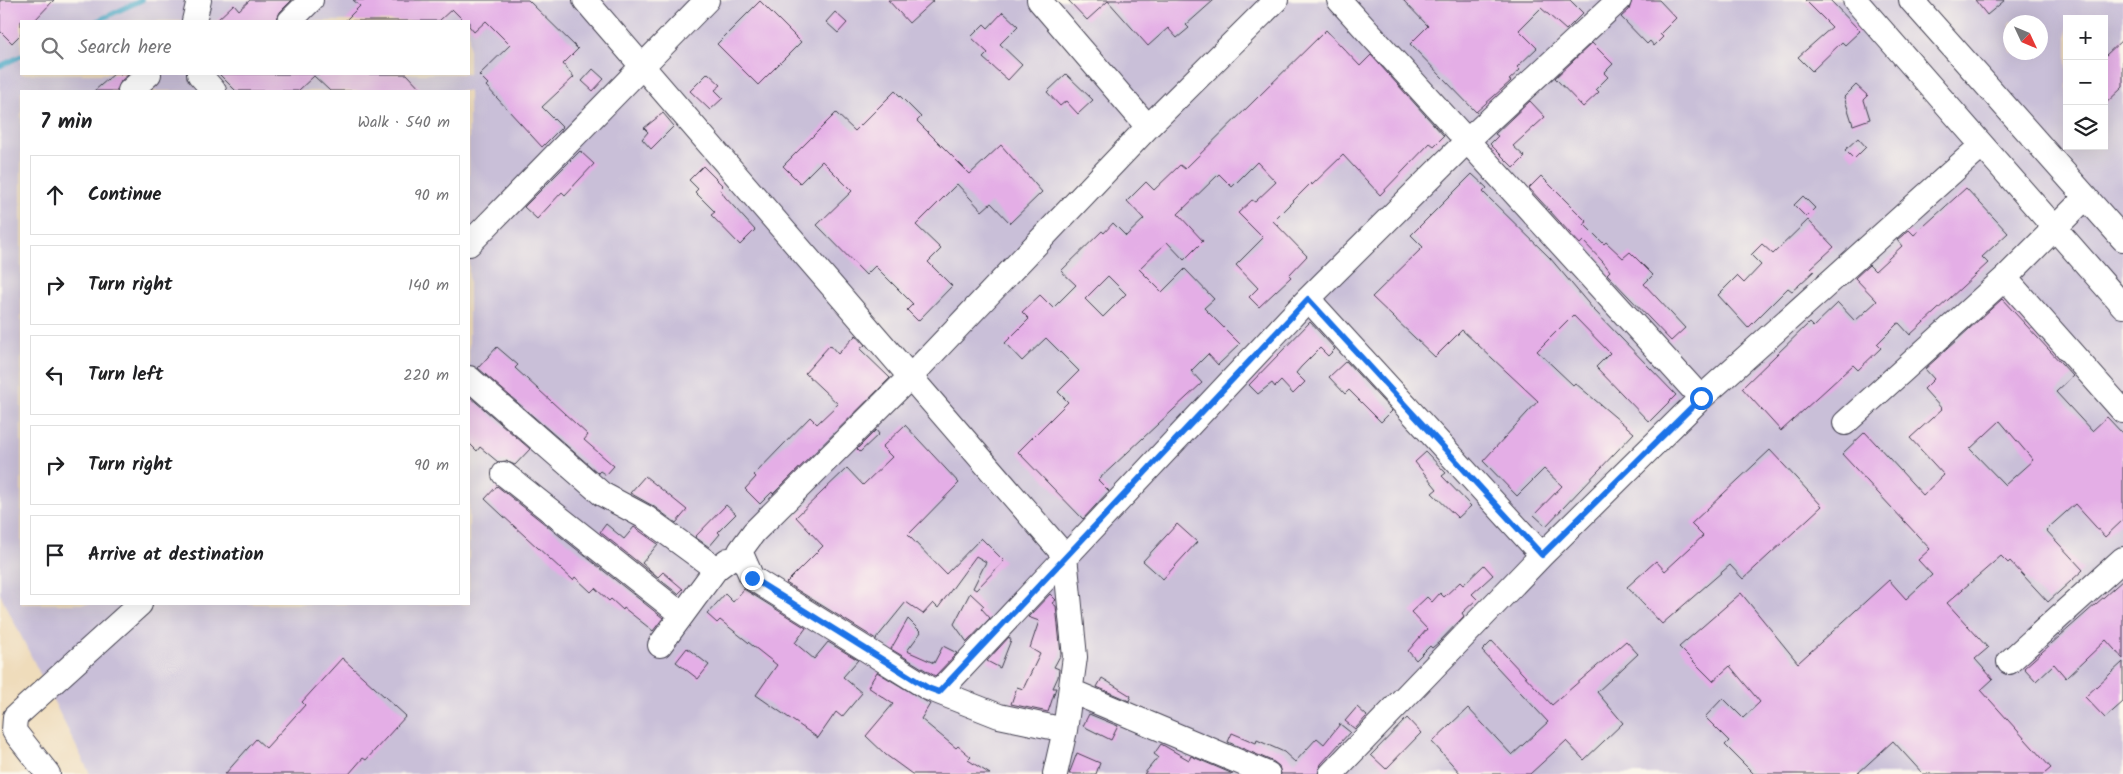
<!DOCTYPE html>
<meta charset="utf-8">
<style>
body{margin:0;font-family:Kalam,sans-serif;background:#f6f6f6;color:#202124}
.controls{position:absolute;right:15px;top:15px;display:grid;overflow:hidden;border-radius:0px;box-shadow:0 5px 20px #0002}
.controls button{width:45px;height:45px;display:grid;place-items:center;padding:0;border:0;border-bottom:1px solid #e0e0e0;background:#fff;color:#202124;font:25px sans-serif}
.compass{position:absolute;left:2003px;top:15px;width:45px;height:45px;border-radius:50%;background:#fff;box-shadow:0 5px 20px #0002;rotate:134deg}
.stop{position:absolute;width:15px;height:15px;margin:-11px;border:4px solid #1a73e8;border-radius:50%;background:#fff}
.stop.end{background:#1a73e8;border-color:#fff;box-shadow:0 1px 5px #0008}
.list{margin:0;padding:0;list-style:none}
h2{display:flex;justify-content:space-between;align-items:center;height:65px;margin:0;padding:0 20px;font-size:21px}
h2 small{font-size:16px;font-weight:400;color:#757577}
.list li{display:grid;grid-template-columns:32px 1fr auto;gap:15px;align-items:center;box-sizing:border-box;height:80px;margin:0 10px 10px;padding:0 10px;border:1px solid #e0e0e0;border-radius:0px}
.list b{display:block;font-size:19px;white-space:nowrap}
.list em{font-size:16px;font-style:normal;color:#757577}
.icon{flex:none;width:28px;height:28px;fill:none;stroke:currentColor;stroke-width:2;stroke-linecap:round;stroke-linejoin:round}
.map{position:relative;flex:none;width:2123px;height:774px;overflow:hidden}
.search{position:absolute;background:#fff;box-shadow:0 5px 20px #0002;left:20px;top:20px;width:450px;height:55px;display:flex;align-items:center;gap:12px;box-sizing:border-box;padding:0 18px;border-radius:0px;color:#757577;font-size:19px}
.panel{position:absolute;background:#fff;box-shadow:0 5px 20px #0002;left:20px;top:90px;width:450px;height:515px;border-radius:0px}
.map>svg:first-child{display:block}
.industrial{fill:#c9bfd8;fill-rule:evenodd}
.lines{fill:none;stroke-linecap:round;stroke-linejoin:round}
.stream{stroke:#48a8c7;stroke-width:5}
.building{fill:#e4aee6;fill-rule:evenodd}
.minor-casing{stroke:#413e4e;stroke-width:26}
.minor{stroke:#fff;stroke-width:24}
.route{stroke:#1a73e8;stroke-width:6}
</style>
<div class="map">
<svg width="2123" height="774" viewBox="0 0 2123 774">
<rect width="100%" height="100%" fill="#fbf7ec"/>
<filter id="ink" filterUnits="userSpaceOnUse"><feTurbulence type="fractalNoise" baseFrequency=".02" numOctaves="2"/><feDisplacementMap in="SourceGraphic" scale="10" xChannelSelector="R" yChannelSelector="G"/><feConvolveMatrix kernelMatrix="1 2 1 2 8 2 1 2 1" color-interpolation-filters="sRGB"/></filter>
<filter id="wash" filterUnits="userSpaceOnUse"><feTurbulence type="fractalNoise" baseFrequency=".0096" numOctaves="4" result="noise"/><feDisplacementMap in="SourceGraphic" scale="20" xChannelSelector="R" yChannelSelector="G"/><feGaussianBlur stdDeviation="1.12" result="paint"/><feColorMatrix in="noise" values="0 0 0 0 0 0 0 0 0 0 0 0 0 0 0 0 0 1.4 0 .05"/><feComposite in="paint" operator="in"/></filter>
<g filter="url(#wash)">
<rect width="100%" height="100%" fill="#efdcbb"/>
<path class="industrial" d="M0 0H2123V774H90L0 594ZM2067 19H2104V146H2067ZM21 21H469V74H21ZM2010 22H2040V52H2010ZM21 91H469V604H21Z"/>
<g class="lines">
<path class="stream" d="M97 21 142 0
M0 66 21 56"/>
</g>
<g id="blocks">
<path class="building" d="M0 0H54L34 21H21V34L12 43 0 31Z
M250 0H292L280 12 276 21H216L234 4 239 10Z
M353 0H528L578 49 563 64 574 77 542 107 562 127 542 147 486 86 488 84 479 75 510 45 486 21 474 32 469 26V21H464L452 9 439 21H345L360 6Z
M888 0H934L909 23Z
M1068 0H1214L1186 25 1189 28 1177 38 1168 28 1148 46 1108 1 1087 20Z
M1403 0H1570L1583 13 1566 30 1541 8 1519 30 1537 48 1517 67 1520 70 1509 80 1511 81 1476 112 1410 44 1428 26Z
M1632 0H1659L1676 18 1660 34 1663 37 1654 46 1650 41 1647 44 1621 17 1629 10Z
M1805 0H1830L1860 31 1845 45 1842 42 1812 71 1798 57 1832 27Z
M1975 0H2005L1987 15Z
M760 1 801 42 758 85 717 44Z
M835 12 847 23 838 33 826 22Z
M1003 12 1018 26 1000 44 1022 65 1008 80 983 58 988 53 971 37 984 24 988 28Z
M1326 30 1360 66 1371 55 1444 136 1434 146 1430 143 1380 195 1343 155 1312 185 1311 183 1273 221 1307 256 1289 275 1291 277 1259 307 1249 297 1258 288 1236 265 1263 238 1238 213 1252 200 1255 202 1276 182 1257 162 1232 187 1219 174 1178 214 1203 241 1184 260 1167 242 1139 269 1162 292 1185 269 1214 299 1204 308 1240 344 1218 365 1208 354 1191 371 1202 383 1098 480 1109 491 1083 519 1018 452 1068 402 1058 392 1079 371 1046 338 1022 361 1005 343 1029 319 1022 312 1040 295 1053 308 1076 285 1061 271 1102 231 1104 233 1113 223 1126 236 1144 219 1127 201 1146 182 1154 190 1180 165 1185 169ZM1108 276 1126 294 1103 317 1085 299Z
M2123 39V87L2104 105V57Z
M1592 43 1613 64 1604 73 1608 77 1596 89 1599 92 1583 107 1555 78Z
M593 69 604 79 593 91 582 81Z
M708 73 721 85 715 90 723 98 710 110 690 91Z
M114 74H129L121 81 117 91H94Z
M219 74H407L423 91H330L314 76 298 91H236Z
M1066 74 1093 100 1078 114 1066 101 1060 106 1047 92Z
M1856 85 1868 96 1864 100 1870 119 1853 125 1844 97Z
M895 91 921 117 917 121 970 174 1001 145 1042 192 1010 223 991 203 982 211 957 184 916 225 941 249 928 262 952 286 918 321 907 310 913 304 875 266 866 275 817 225 852 191 822 161 800 183 783 166 836 113 855 131Z
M1530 101 1545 117 1513 146 1525 157 1514 168 1490 144 1498 136 1495 134Z
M663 113 674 126 651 149 642 139 648 132 644 128Z
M1858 138 1866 147 1854 159 1845 150Z
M580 151 594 164 565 195 562 192 537 219 524 207Z
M703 166 723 186 720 189 725 197 755 230 740 245 711 215 715 212 695 192 698 189 689 180Z
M1472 174 1487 188 1483 192 1550 258 1593 309 1676 395 1649 422 1596 367 1610 353 1573 315 1537 351 1573 385 1575 383 1634 433 1546 526 1534 515 1562 486 1544 469 1517 496 1483 461 1538 401 1462 330 1435 357 1372 297 1423 247 1411 235Z
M1541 176 1587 222 1584 224 1604 244 1606 242 1623 258 1630 252 1653 275 1644 284 1685 328 1671 341 1607 274 1610 271 1603 262 1583 241 1580 244 1529 188Z
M1966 188 2008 233 1982 257 1988 263 1910 335 1899 323 1897 324 1877 344 1881 348 1858 370 1853 365 1781 431 1742 388 1809 323 1813 327 1838 303 1855 321 1877 301 1855 278 1869 265 1875 271 1902 246 1897 240 1909 230 1914 235Z
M1803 196 1815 208 1806 217 1794 205Z
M1808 220 1834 247 1811 268 1814 271 1799 285 1792 291 1788 288 1748 328 1718 295 1737 276 1744 283 1761 265 1751 255 1762 244 1773 254Z
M2002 299 2073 376 2056 392 2092 431 2107 417 2123 434V520L2105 537 2075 504 2046 530 2083 570 2048 602 2010 561 2008 563 2001 556 1947 603 1988 648 1975 659 1993 679 1981 690 2051 768 2044 774H1923L1893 741 1857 774H1754L1725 745 1729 741 1705 717 1723 698 1743 718 1760 702 1730 666 1713 681 1679 647 1741 593 1798 663 1889 580 1906 599 1932 575 1918 560 1930 549 1842 454 1865 432 1923 495 1944 475 1910 438 1942 409 1924 389 1934 379 1925 369ZM2000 421 2033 460 2005 485 1970 449Z
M1310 322 1335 349 1328 356 1320 348 1301 367 1296 373 1305 382 1293 394 1281 381 1275 387 1272 383 1258 394 1249 385Z
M856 335 865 345 860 349 890 378 773 494 772 492 760 504 745 489 756 477 754 475 810 417 817 424 838 404 805 373 830 345 838 354Z
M497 347 518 365 515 368 588 435 584 440 614 466 606 475 600 471 598 473 478 368Z
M1346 361 1392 411 1381 422 1349 390 1345 394 1329 377Z
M469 396 530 449 515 465 506 461 498 462 480 447 477 451 469 443Z
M905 425 959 483 908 535 946 574 981 538 1004 561 976 590 973 588 986 562 976 556 938 608 933 603 923 614 906 602 876 639 786 583 823 546 796 517 847 468 863 485 892 457 882 447Z
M876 430 879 434 860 452 857 449Z
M1770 450 1822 506 1743 579 1730 565 1662 624 1627 587 1656 561 1665 571 1703 536 1691 524Z
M1426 452 1446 473 1442 476 1471 506 1458 518 1432 493 1437 489 1415 462Z
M645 476 687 510 676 523 653 506 630 493Z
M497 486 663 618 653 631 624 608 623 610 611 599 609 601 595 588 591 592 575 577 573 580 502 515 485 499Z
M726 505 736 514 718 532 720 534 709 547 695 537Z
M606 524 624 539 634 527 658 544 642 563 658 577 663 572 683 589 678 594 600 532Z
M1177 524 1197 542 1163 579 1143 561Z
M1484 565 1493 575 1472 594 1477 599 1462 613 1464 616 1439 642 1432 648 1430 646 1416 660 1408 651 1427 629 1411 612 1427 597 1432 602 1440 593 1444 597 1460 582 1463 585Z
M2123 580V659L2106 640 2066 678 2054 664 2036 681 2024 668Z
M744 589 806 628 795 643 814 659 828 642 858 660 843 677 862 693 842 717 836 712 818 738 756 695 777 665 720 620 717 623 707 614 725 594 733 602Z
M970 593 984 606 981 608 990 618 967 642 954 624Z
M1050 594 1056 600 1052 603 1056 606 1061 654 1054 667 1059 669 1058 677 1053 688H1056L1048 712 1011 704 1017 687 1023 689 1040 654 1030 648 1039 621 1028 617Z
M908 619 921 632 907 651 934 663 943 646 957 653 935 676 891 649Z
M1009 637 1011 640 1000 668 987 661Z
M1492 641 1552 705 1626 641 1638 654 1597 692 1623 723 1584 760 1566 741 1530 774H1461L1432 742 1468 708 1512 755 1548 722 1482 651Z
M687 648 709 665 698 679 676 662Z
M342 658 406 716 366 760 363 758 349 774H225L256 739 266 748 305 705 302 702Z
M2123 662V702L2105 718 2085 697Z
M877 672 930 704 921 719 956 748 958 746 971 757 968 760 990 774H912L886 755 866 736 893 704 868 687Z
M1102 678 1131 696 1129 701 1097 687Z
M1357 707 1367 716 1355 729 1345 721Z
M1089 714 1118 726 1111 740 1083 726Z
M1407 718 1421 733 1386 769 1371 755Z
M1340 724 1350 732 1321 764 1318 774H1281L1279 766 1274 762 1228 742 1232 733 1256 743 1257 740 1284 752 1295 762 1317 738 1324 744Z
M1161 744 1189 760 1191 756 1233 774H1144L1158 757 1154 754Z
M1077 753 1100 763 1096 774H1069Z"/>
</g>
</g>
<g filter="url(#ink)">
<use href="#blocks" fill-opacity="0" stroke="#413e4e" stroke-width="1"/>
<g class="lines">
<defs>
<path id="minor" d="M585 0 1065 556 1075 657 1065 730 1055 774
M1039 0 1148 127
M1339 0 1701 398
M1855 0 2123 306
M1911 0 2123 239
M194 21 199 0
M290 21 311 0
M199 74 214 91
M130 91 149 74
M469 244 707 0
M2005 278 2123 411
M1308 299 1542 555
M469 378 602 494 645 517 716 569
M1845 423 2005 278 2086 197
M504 474 682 615
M660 645 716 569 728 560
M2009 662 2123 559
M1071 691 1268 774
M939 692 1308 299 1467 141 1619 0
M1065 730 999 716 928 688 752 578 740 551 754 532 910 377 1148 127 1276 0
M48 774 14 731 15 717 140 604
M1331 774 1542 555 1701 398 1981 146"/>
</defs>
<use href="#minor" class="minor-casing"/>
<use href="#minor" class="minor"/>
</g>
</g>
<g class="lines" filter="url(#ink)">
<path class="route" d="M752 578 928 688 939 692 1308 299 1542 555 1701 398"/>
</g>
</svg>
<div class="controls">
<button>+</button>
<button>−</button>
<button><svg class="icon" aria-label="layers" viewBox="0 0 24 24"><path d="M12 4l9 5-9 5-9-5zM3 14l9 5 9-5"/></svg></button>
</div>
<svg class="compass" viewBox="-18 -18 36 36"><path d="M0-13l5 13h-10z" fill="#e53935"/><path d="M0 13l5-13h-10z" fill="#757577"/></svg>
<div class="stop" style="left:1701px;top:398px"></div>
<div class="stop end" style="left:752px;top:578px"></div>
<div class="search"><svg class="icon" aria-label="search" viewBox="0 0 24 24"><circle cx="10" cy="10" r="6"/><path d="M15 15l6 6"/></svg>Search here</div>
<section class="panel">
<h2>7 min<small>Walk · 540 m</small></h2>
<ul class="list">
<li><svg class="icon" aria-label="ahead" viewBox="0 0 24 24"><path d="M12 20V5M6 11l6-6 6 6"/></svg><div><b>Continue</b></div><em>90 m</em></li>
<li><svg class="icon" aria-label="right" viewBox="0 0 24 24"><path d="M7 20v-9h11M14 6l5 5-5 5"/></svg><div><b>Turn right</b></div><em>140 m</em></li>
<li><svg class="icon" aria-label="left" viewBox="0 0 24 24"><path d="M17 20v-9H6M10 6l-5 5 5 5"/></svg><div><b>Turn left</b></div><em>220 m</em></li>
<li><svg class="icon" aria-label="right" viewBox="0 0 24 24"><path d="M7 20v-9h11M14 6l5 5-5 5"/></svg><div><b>Turn right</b></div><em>90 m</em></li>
<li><svg class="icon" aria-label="arrive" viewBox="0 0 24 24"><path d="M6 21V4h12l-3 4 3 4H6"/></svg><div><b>Arrive at destination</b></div></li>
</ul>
</section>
</div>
